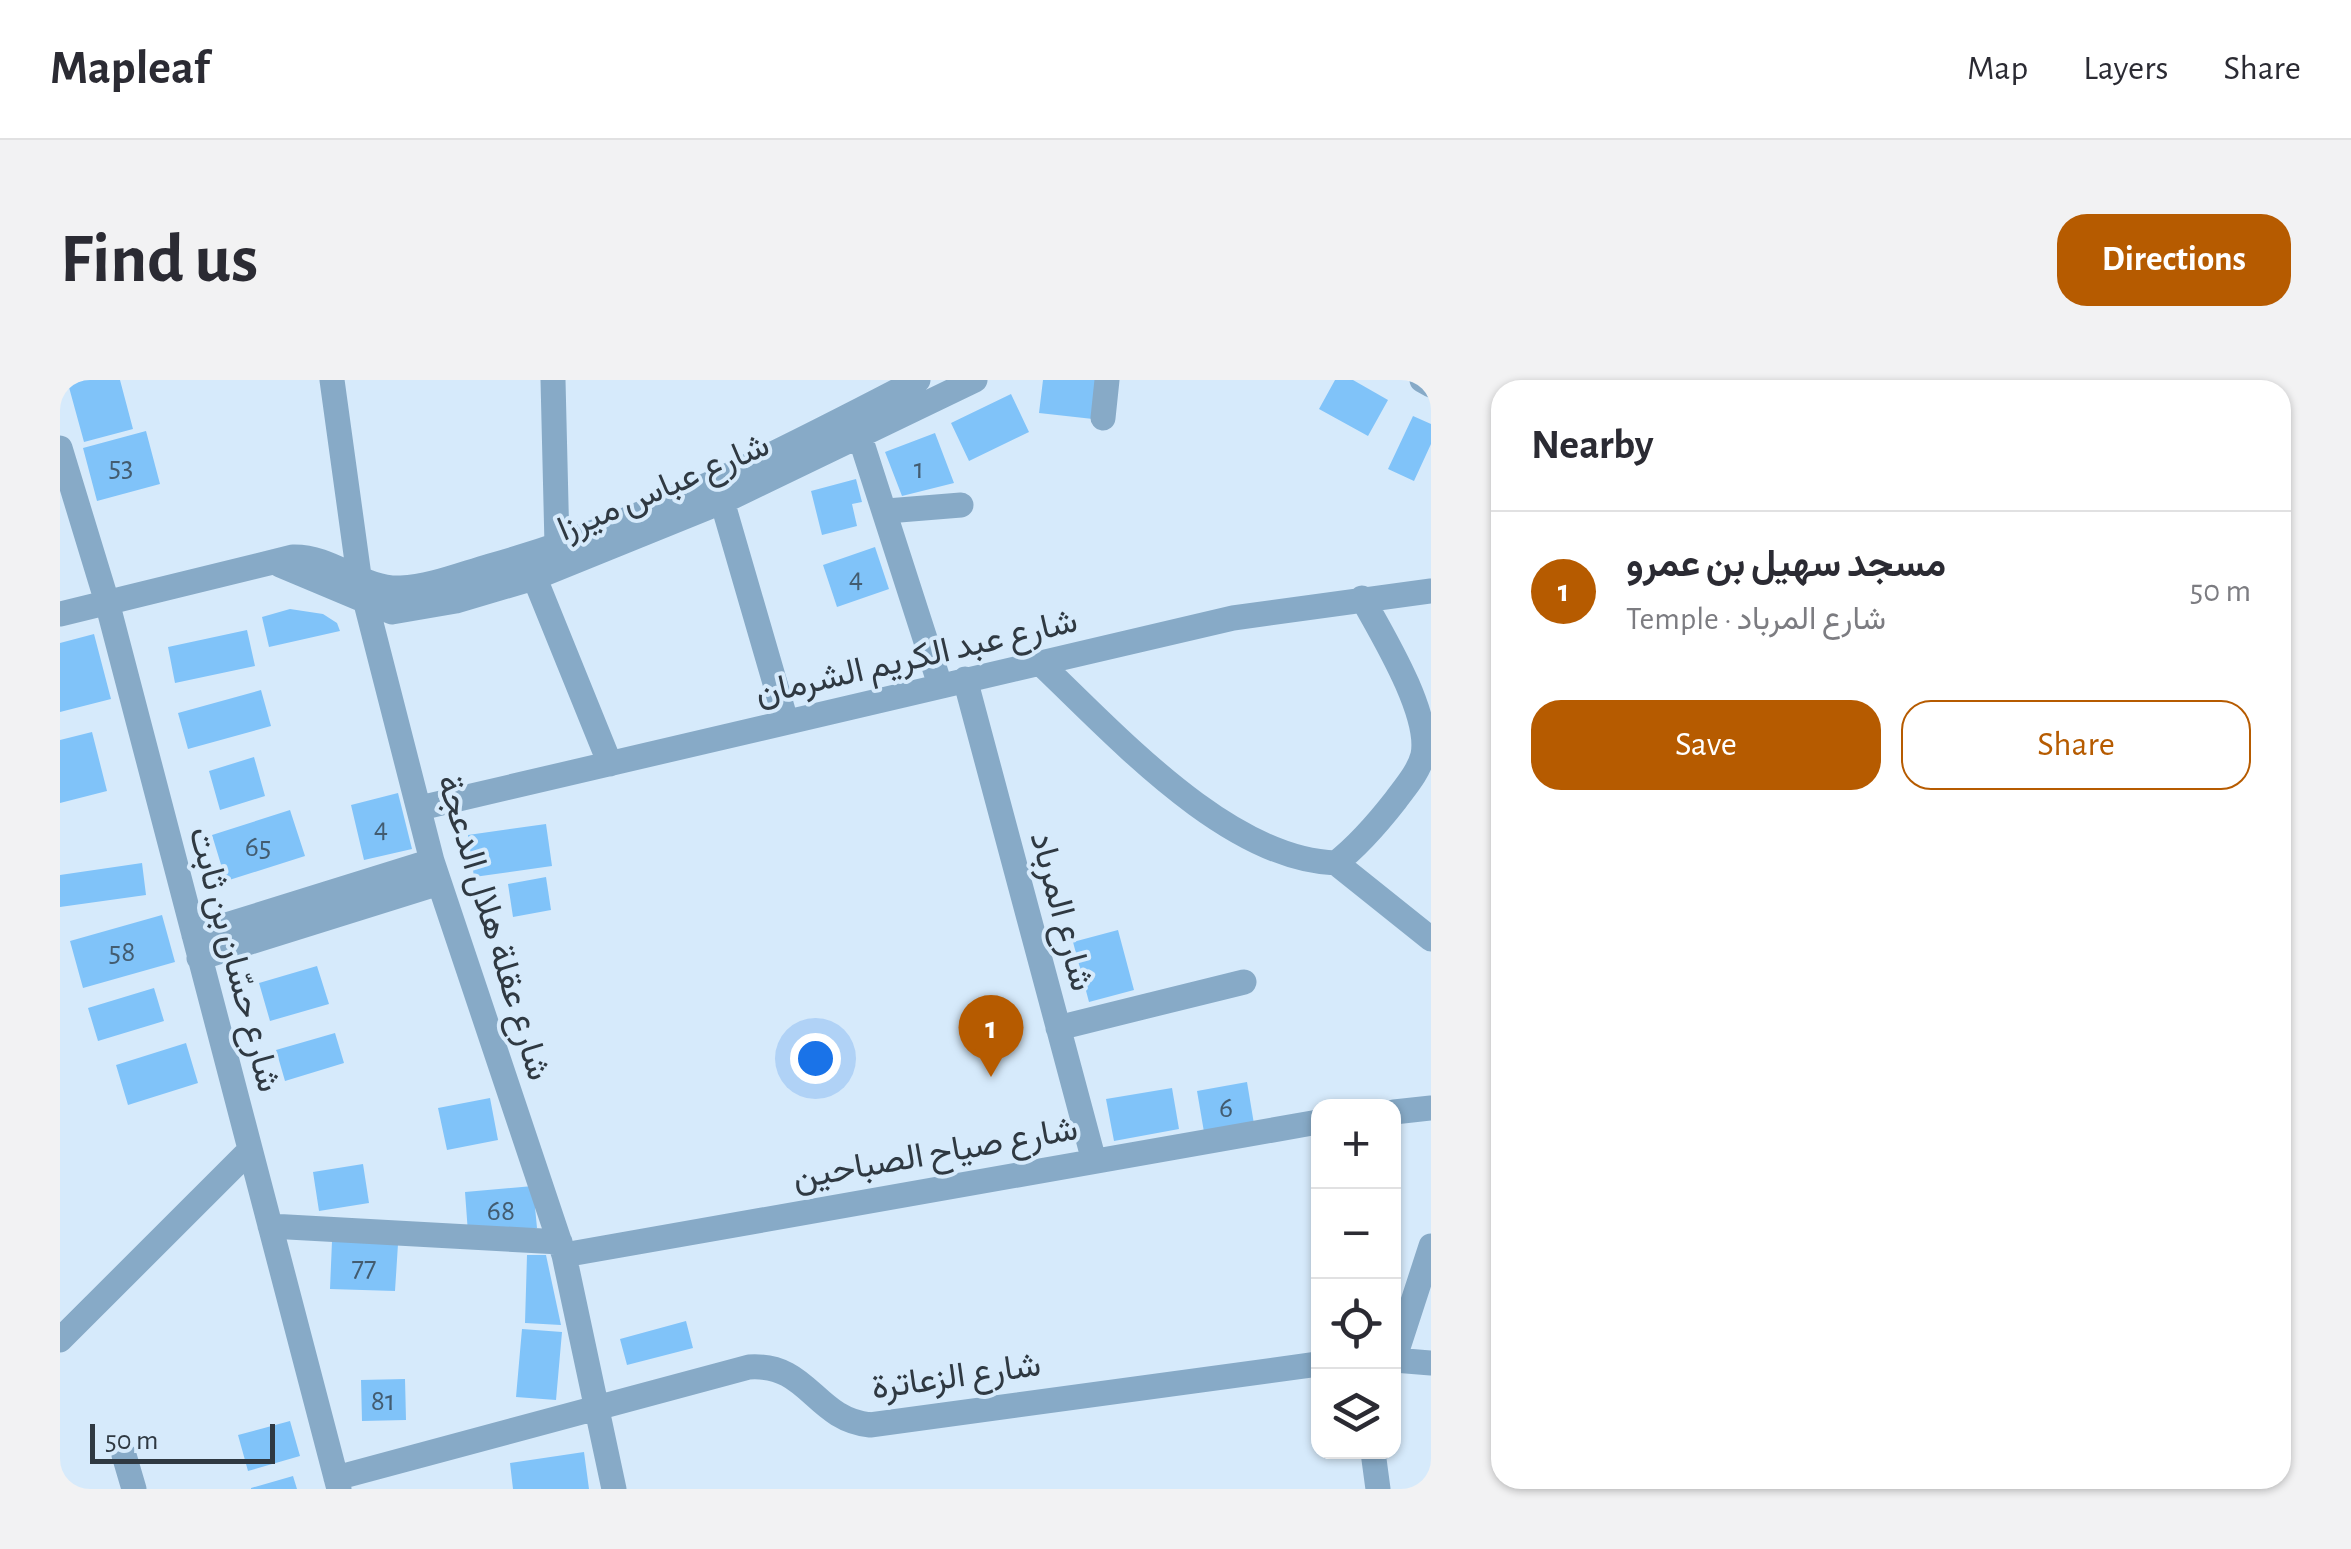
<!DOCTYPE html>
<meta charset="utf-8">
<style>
body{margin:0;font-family:"Alegreya Sans",Vazirmatn,sans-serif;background:#f2f2f3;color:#2b2b33}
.controls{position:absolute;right:30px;bottom:30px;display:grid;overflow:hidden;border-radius:20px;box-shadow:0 2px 8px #0004}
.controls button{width:90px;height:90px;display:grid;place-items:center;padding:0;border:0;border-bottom:2px solid #e1e1e2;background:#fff;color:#2b2b33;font:50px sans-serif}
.scale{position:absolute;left:30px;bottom:25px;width:185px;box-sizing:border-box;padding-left:10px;border:5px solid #2f3942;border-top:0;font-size:28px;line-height:35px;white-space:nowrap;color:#2f3942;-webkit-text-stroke:8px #d6eafb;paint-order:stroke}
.you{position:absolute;left:755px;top:678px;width:35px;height:35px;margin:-25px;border:8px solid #fff;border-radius:50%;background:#1a73e8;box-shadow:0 0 0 15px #1a73e833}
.badge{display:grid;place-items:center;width:65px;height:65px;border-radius:50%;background:#b65b00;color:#fff;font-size:32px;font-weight:700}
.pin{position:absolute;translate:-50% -82px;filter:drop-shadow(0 2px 5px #0008)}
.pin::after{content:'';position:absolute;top:52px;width:35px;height:30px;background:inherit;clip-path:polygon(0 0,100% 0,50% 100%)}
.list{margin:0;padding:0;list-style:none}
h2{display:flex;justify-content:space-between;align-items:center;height:130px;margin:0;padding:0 40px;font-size:42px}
h2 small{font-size:32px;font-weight:400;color:#7c7c81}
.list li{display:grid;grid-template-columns:65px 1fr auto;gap:30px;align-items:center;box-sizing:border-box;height:160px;padding:0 40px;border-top:2px solid #e1e1e2}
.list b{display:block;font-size:38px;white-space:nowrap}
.list p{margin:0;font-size:32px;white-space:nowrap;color:#7c7c81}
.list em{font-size:32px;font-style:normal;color:#7c7c81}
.actions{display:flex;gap:20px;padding:30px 40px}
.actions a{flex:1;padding:22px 0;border:2px solid #b65b00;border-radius:30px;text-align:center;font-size:35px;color:#b65b00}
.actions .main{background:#b65b00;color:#fff}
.icon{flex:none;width:55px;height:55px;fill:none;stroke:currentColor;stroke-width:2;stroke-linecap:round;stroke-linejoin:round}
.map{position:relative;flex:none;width:1371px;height:1109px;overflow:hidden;border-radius:30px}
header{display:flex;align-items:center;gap:60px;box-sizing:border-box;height:140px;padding:0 50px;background:#fff;border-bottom:2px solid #e1e1e2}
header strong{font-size:48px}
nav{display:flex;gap:55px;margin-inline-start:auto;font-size:35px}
.intro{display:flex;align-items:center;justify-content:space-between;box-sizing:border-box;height:240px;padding:0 60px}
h1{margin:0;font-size:70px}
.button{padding:25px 45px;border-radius:30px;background:#b65b00;color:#fff;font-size:35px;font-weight:700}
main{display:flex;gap:60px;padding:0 60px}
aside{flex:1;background:#fff;border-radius:30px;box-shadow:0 2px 8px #0004}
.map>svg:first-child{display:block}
.building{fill:#80c3f9}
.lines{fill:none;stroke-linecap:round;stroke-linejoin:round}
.minor{stroke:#87aac7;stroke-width:25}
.labels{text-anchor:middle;stroke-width:8;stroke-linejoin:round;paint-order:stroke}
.number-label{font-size:30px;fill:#435c70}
.street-label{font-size:35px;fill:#2f3942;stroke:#d6eafb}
</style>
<header>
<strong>Mapleaf</strong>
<nav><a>Map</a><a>Layers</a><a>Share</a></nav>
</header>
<div class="intro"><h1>Find us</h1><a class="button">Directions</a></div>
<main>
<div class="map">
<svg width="1371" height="1109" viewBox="0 0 1371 1109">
<rect width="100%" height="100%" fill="#d6eafb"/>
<path class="building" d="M7 0H60L73 49 24 62Z
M983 0H1038L1033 39 979 33Z
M1275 0H1293L1328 20 1308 56 1259 29Z
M951 14 969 52 909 81 891 43Z
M1353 36 1371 44V64L1354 101 1328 89Z
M86 51 100 104 37 121 23 68Z
M875 53 894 103 842 116 825 72Z
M796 99 802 122 792 124 797 146 762 155 751 111Z
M815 167 829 209 777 227 763 185Z
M230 229 263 234 277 243 280 251 209 267 202 237Z
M187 250 195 286 115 303 108 267Z
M34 254 51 319 0 332V263Z
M201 310 211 346 128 369 118 333Z
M32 352 47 411 0 423V360Z
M194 377 205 416 160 430 149 391Z
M338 413 352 469 304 480 291 425Z
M230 430 245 476 166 501 152 455Z
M486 444 492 486 414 497 408 455Z
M82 483 86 515 0 527V495Z
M486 497 491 530 453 537 448 504Z
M102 535 115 582 23 608 10 561Z
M1058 550 1074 610 1029 622 1013 562Z
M257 586 269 624 210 641 199 603Z
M94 608 104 641 38 661 28 628Z
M275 653 284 683 225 701 216 670Z
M126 663 138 703 68 725 56 685Z
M1187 702 1194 744 1144 752 1137 711Z
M1112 708 1119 749 1054 761 1046 719Z
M430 718 438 760 387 770 378 728Z
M303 784 309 823 259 831 253 792Z
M473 806 477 848 408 853 405 812Z
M272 861 338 864 335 911 270 909Z
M467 875H486L501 945 465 943Z
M626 941 633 968 567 985 560 959Z
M462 949 502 952 496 1020 456 1017Z
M345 999 346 1040 302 1041 301 1000Z
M230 1041 240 1076 188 1091 178 1055Z
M524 1072 529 1109H453L450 1083Z
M233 1096 237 1109H191V1108Z"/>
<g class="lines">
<path class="minor" d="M272 0 299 196 372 481 504 875 554 1109
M493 0 497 165
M1362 0 1371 5
M1043 38 1047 0
M800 57 880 305
M0 68 47 222 279 1109
M658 107 726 341
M827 131 901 125
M469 184 550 384
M220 185 332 232 396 221 474 198 664 121 915 0
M0 234 233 177C273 176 302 210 341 208 370 207 402 194 430 186 581 144 720 72 858 0
M980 283C1055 354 1168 480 1276 483 1299 465 1317 444 1335 421 1346 406 1358 393 1363 375 1371 334 1322 254 1302 218
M905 299 1034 781
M360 428 1173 238 1371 211
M1276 483 1371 559
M134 555 372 481
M139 578 379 503
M998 648 1184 602
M1334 732 1371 728
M210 846 500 862
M504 875 1258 742
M0 960 190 770
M1334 980 1371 866
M1334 980 1371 983
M1313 1072 1318 1109
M64 1075 74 1109
M276 1098 689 987C749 983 754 1039 810 1045L1258 984"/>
</g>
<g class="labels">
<g class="number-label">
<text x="61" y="96">53</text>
<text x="859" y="98">1</text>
<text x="796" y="207">4</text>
<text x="321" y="457">4</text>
<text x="198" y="476">65</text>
<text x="62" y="581">58</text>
<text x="1166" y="737">6</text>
<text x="441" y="840">68</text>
<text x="304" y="896">77</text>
<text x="323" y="1030">81</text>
</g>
<g class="street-label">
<text transform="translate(603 106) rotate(-23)" y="12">شارع عباس ميرزا</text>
<text transform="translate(856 276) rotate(-13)" y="12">شارع عبد الكريم الشرمان</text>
<text transform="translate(1003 531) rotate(75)" y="12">شارع المرباد</text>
<text transform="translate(435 547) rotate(73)" y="12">شارع عقلة هلال الدعجة</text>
<text transform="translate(176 579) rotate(75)" y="12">شارع حسّان بن ثابت</text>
<text transform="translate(875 772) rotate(-10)" y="12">شارع صياح الصباحين</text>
<text transform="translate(896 995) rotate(-8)" y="12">شارع الزعاترة</text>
</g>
</g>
</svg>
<div class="controls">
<button>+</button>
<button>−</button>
<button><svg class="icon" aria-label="locate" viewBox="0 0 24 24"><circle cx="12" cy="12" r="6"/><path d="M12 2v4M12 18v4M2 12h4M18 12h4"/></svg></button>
<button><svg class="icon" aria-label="layers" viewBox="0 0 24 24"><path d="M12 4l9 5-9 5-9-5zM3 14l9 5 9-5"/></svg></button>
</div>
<div class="scale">50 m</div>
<div class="you"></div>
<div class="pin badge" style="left:931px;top:697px">1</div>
</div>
<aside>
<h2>Nearby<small></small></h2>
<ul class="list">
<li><span class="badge">1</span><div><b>مسجد سهيل بن عمرو</b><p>Temple · شارع المرباد</p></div><em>50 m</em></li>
</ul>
<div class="actions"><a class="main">Save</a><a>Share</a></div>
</aside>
</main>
